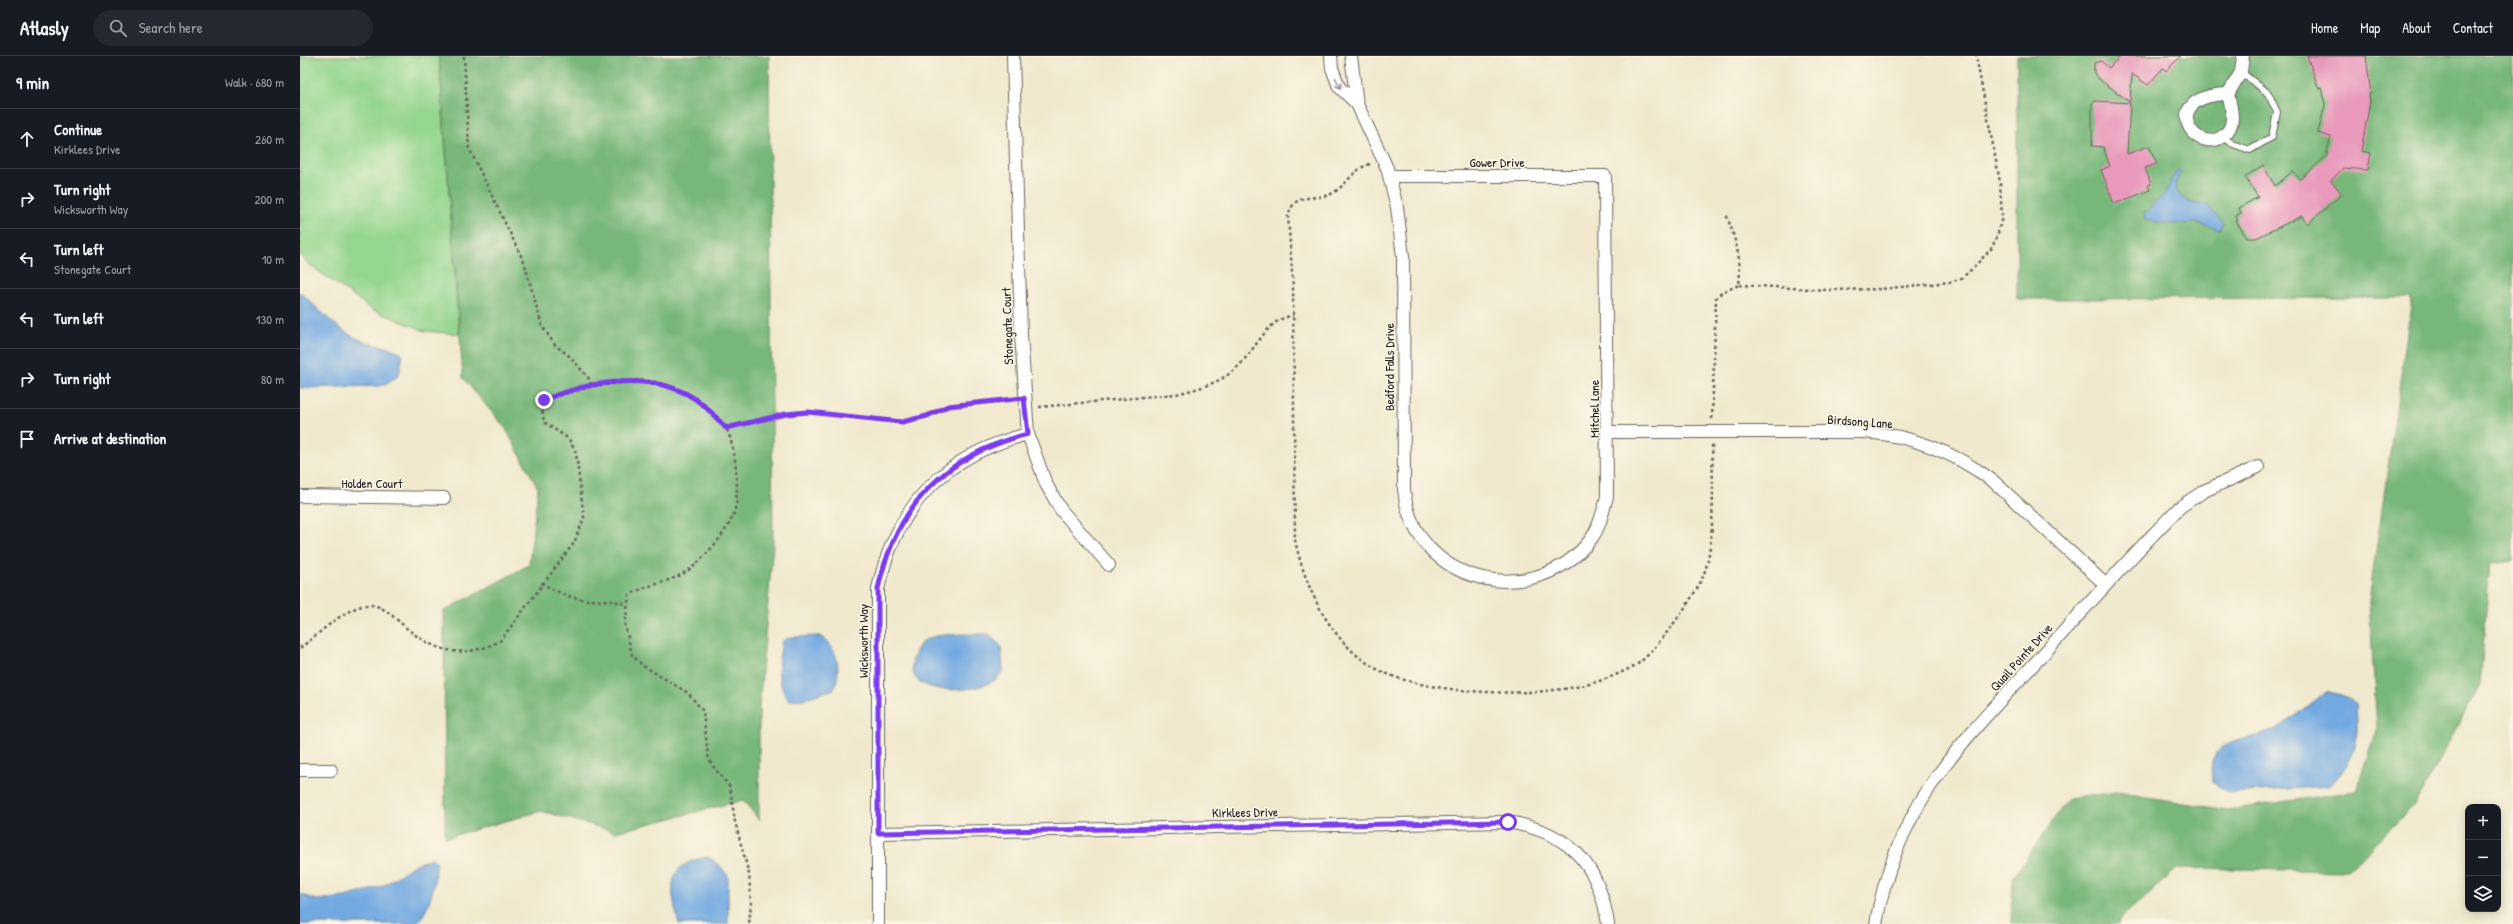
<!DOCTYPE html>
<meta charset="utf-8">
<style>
body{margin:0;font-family:"Patrick Hand",sans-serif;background:#242831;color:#f1f3f6}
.controls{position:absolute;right:12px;bottom:12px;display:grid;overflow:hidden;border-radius:8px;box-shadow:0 2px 10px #0003}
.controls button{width:36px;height:36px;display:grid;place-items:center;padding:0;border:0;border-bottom:1px solid #363941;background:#171b24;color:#f1f3f6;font:20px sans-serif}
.stop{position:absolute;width:12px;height:12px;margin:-9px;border:3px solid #7c3aed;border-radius:50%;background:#fff}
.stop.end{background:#7c3aed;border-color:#fff;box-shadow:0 1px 4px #0008}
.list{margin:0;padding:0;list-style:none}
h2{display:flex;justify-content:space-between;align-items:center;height:52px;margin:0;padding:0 16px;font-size:17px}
h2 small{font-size:13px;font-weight:400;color:#9ea1a6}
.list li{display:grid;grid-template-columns:26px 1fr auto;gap:12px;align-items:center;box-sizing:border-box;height:60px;padding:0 16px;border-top:1px solid #363941}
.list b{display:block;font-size:15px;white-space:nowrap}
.list p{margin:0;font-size:13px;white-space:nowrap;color:#9ea1a6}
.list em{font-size:13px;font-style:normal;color:#9ea1a6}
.icon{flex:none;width:22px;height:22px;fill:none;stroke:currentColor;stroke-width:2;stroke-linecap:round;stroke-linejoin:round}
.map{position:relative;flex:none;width:2213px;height:868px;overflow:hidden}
header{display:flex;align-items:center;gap:24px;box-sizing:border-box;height:56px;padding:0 20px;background:#171b24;border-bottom:1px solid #363941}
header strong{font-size:19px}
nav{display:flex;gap:22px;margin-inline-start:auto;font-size:14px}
.search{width:280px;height:36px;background:#242831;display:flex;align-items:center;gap:10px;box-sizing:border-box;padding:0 14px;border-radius:22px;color:#9ea1a6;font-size:15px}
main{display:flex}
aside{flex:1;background:#171b24}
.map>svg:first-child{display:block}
.green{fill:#94d68e;stroke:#587955}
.forest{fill:#77b779;stroke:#4a6a4a}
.water{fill:#72a9e1;stroke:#47627e}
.building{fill:#e899bc}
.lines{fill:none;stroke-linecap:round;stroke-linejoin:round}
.service-casing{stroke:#66645a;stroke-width:8}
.minor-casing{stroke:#66645a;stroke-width:14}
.path{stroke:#66645a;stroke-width:2.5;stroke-dasharray:3 3;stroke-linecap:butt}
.service{stroke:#fff;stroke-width:6}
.minor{stroke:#fff;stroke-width:12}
.oneway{stroke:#999}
.route{stroke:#7c3aed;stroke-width:5}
.labels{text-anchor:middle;stroke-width:3;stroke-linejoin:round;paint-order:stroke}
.street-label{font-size:13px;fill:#1c1c1c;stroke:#fcf5e5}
</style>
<header>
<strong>Atlasly</strong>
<div class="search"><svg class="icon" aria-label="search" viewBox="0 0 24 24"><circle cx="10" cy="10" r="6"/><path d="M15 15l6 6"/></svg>Search here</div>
<nav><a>Home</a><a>Map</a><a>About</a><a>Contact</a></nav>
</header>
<main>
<aside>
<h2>9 min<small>Walk · 680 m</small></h2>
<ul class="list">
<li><svg class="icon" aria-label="ahead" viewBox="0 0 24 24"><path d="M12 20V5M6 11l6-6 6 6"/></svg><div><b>Continue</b><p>Kirklees Drive</p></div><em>260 m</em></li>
<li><svg class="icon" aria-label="right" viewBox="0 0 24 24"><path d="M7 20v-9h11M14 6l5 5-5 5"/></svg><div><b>Turn right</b><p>Wicksworth Way</p></div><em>200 m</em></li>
<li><svg class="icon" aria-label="left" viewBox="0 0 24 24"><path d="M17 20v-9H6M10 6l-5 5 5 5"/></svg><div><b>Turn left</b><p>Stonegate Court</p></div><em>10 m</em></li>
<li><svg class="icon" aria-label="left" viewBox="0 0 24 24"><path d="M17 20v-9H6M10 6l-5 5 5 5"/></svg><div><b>Turn left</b></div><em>130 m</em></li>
<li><svg class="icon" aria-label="right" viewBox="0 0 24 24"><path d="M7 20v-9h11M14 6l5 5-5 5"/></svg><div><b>Turn right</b></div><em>80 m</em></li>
<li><svg class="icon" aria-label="arrive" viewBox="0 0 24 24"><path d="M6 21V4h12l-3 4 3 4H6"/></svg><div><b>Arrive at destination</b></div></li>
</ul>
</aside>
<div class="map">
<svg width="2213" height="868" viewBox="0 0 2213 868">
<rect width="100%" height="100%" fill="#fcf5e5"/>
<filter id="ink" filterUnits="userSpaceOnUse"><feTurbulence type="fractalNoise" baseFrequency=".025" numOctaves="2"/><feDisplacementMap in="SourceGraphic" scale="8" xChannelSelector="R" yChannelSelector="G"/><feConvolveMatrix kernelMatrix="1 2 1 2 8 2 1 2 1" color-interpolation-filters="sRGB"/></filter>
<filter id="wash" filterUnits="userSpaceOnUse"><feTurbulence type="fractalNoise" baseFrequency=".012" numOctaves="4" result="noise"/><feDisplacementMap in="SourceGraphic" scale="16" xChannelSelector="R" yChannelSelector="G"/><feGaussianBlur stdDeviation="0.9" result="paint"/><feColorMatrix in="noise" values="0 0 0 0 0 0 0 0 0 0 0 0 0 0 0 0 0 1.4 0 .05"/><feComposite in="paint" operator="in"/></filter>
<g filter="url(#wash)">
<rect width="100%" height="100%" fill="#f0e9ce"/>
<path class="green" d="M0 0H139L159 278 125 275 73 254 10 209 0 199Z"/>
<path class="forest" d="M139 0H469L473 488 459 651V764L443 744 316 776 241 755 145 782 144 555 229 509 238 432 206 373 163 322Z
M1717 0H2213V504L2190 507 2180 628 2115 748 2048 815 1878 812 1822 861 1818 868H1711L1713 822 1768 743 1817 736 1927 754 2056 735 2077 671 2069 545 2112 242 1717 243Z"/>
<path class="water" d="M1878 113 1881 116 1875 128C1878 146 1892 148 1907 149L1923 167 1920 174 1899 167 1870 168 1845 164 1844 157 1864 139Z
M0 236C18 252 36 273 58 283 73 290 89 289 103 298L99 319 87 328 80 330 0 332Z
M689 578 701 590 703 614C701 617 698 622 695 624 675 638 599 642 614 601 616 595 619 588 625 584 638 576 673 579 689 578Z
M519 580C538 589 542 614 534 633L503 643 489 644C475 625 478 607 482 585L491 581Z
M2029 636 2046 640 2056 649C2059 689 2057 700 2030 730L1931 737 1913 727C1902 680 1946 687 1974 674 1994 664 2008 645 2029 636Z
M408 801 420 810 428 820V868H379C370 833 364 808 408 801Z
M132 802 137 807C134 827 132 854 115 868H0V838L17 844 45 841 83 830 114 809Z"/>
<g id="blocks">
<path class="building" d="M1820 0H1881L1866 15 1863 12 1848 29 1832 18 1830 46 1800 24 1794 17V7L1801 5 1809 12Z
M2007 0H2066L2071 38H2069L2070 46 2061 95 2071 97 2068 114 2043 112 2031 125 2042 138 2007 168 2002 160 1956 182H1947L1936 165 1938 164 1936 160 1941 157 1939 152 1958 141 1945 121 1963 109 1975 130 1993 115 2000 123 2026 101 2031 81 2018 77 2025 49 2021 32 2019 33Z
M1795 45 1830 47 1827 98 1849 90 1857 108 1845 112 1851 128 1848 129 1850 134 1814 148 1801 114 1810 110 1803 91 1792 90V47Z"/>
</g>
</g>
<g filter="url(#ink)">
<use href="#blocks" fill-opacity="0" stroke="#66645a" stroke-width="1"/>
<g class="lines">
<defs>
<path id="service" d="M1922 81 1933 88 1950 94 1972 81 1977 56 1968 37 1941 16"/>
<path id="minor" d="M713 0 721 279 728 378 746 428 761 454 809 509
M1031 0 1032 12 1039 31 1057 48 1087 112 1097 151 1103 201 1104 433C1112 528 1235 557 1291 483 1300 472 1303 454 1307 441L1305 120H1090
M1051 0 1057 48
M1928 38C1930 46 1932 54 1932 62 1932 69 1929 75 1924 79 1896 103 1855 40 1928 38Z
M1928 38 1941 16 1943 0
M1308 376H1564C1612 379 1655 397 1693 425L1806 529
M0 440 144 442
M0 714H31
M578 777 1208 766C1269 776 1299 807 1308 868
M578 868V533C596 450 644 399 728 378
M1576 868C1596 745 1668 680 1748 593 1791 545 1834 497 1880 451L1904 435 1958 411"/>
</defs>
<use href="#service" class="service-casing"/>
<use href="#minor" class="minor-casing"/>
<path class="path" d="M164 0 169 92 224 206 242 270 255 289 268 299 288 321 292 330C311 329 331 323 349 325 375 328 414 351 427 374 436 392 440 437 434 457 429 473 407 499 394 510 372 528 352 526 329 539L325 569 332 599 342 609 388 637 403 655 408 700 412 709 430 731 435 766 449 818 451 847 449 868
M1070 108C1052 113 1047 130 1031 138 1013 146 995 134 988 160L993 229 995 484C1005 532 1031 587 1075 612 1123 640 1243 643 1296 626 1310 622 1323 616 1336 609 1353 599 1400 535 1405 515 1415 483 1413 423 1412 388
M1439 229 1527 234 1581 233 1650 226 1662 222 1673 212 1691 193 1697 181 1702 161 1700 126 1676 0
M739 351 876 338C897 333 917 328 933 315 954 298 967 261 993 260
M1412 363 1416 242 1422 236 1439 229C1442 203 1435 182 1426 158
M426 372 486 358 508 356 602 366 627 360 648 350 712 344
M241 527C256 536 272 543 289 544 303 545 314 543 327 549
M0 592C18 579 49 547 72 549 83 550 95 562 103 569 133 596 163 604 200 585L274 487 284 462 276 397 269 383 244 366 242 352 244 344 292 330"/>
<use href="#service" class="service"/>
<use href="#minor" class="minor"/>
</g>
<defs><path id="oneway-shaft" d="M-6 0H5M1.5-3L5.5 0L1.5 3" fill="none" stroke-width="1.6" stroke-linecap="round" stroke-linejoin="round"/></defs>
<use class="oneway" href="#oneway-shaft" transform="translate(1038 27) rotate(64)"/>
</g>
<g class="lines" filter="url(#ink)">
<path class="route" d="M244 344C286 326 345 316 387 338 403 346 414 360 426 372L486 358 508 356 602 366 627 360 648 350 724 342 728 378C644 399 596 450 578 533V777L1208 766"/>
</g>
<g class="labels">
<g class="street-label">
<text x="1197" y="111">Gower Drive</text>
<text transform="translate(707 270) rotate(-92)" y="5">Stonegate Court</text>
<text transform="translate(1089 311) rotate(-90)" y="5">Bedford Falls Drive</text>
<text transform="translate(1294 353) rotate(-90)" y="5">Mitchel Lane</text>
<text transform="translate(1560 365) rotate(4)" y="5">Birdsong Lane</text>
<text x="72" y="432">Holden Court</text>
<text transform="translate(563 585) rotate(-90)" y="5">Wicksworth Way</text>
<text transform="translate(1721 601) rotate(-48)" y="5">Quail Pointe Drive</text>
<text transform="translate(945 756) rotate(-1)" y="5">Kirklees Drive</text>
</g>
</g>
</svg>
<div class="controls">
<button>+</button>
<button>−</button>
<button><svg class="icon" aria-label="layers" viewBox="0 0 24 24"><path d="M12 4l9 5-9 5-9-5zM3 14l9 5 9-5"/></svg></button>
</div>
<div class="stop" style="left:1208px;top:766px"></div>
<div class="stop end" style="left:244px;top:344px"></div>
</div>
</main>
